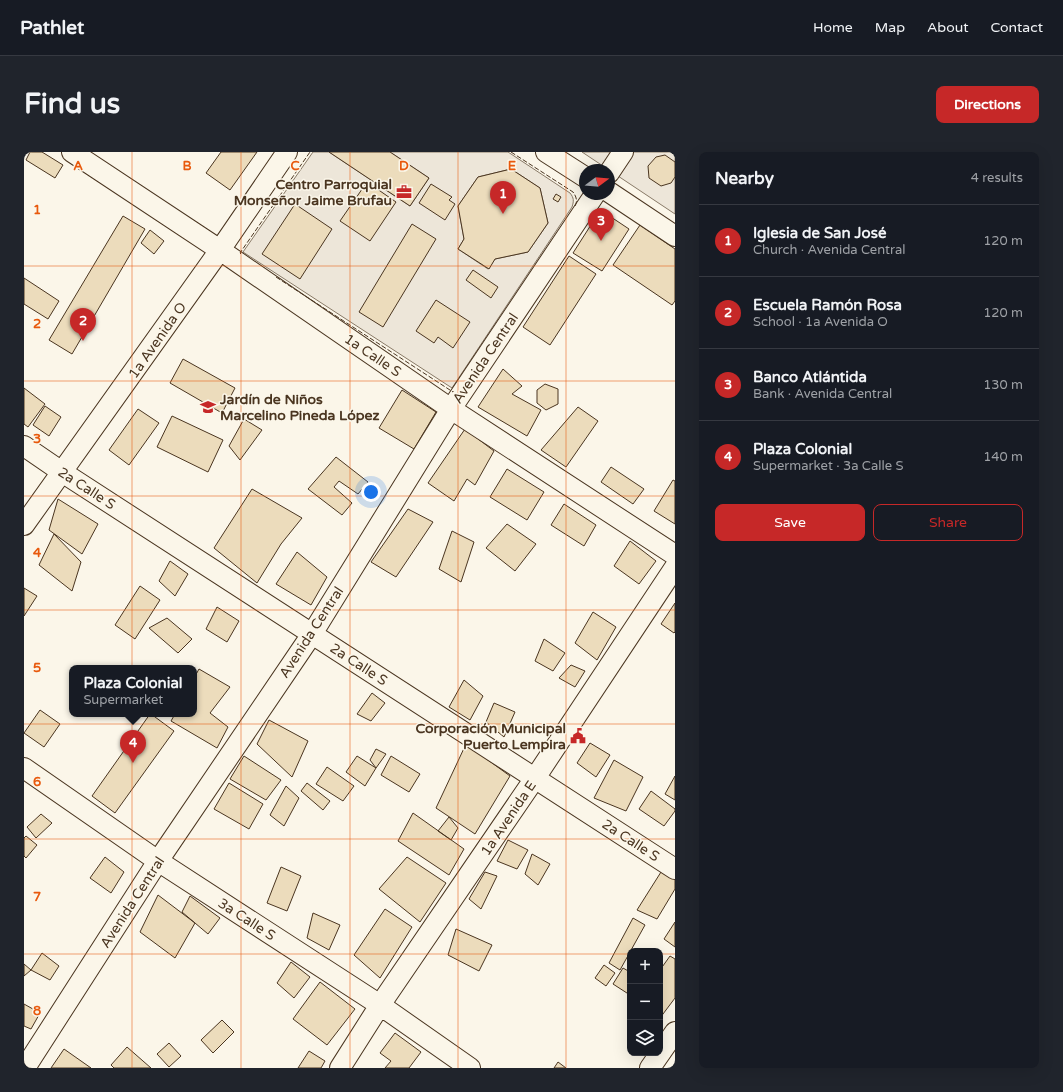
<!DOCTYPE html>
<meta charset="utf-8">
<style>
body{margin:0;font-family:"Varela Round",sans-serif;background:#20242c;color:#f1f3f6}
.controls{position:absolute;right:12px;bottom:12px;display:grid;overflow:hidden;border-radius:8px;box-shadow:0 4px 16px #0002}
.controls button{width:36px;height:36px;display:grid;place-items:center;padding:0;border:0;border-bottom:1px solid #363941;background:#171b24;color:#f1f3f6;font:20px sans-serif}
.compass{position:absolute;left:555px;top:12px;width:36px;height:36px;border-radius:50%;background:#171b24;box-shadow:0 4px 16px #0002;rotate:74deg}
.you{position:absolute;left:347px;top:340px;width:14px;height:14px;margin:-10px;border:3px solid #fff;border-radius:50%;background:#1a73e8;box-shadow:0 0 0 6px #1a73e833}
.badge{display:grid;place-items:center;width:26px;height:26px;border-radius:50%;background:#c62828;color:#fff;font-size:13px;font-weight:700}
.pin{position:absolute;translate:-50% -33px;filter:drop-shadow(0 1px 2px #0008)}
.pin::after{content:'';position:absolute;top:21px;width:14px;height:12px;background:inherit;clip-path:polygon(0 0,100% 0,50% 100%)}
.popup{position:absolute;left:45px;top:513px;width:128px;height:52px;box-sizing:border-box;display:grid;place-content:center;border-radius:8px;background:#171b24;filter:drop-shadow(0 1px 3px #0005);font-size:13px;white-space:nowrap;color:#9ea1a6}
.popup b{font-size:15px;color:#f1f3f6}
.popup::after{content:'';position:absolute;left:50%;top:100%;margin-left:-8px;border:8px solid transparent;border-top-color:#171b24}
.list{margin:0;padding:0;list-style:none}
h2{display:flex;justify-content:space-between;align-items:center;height:52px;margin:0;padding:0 16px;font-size:17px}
h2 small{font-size:13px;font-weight:400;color:#9ea1a6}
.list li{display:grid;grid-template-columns:26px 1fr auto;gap:12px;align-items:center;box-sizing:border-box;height:72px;padding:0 16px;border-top:1px solid #363941}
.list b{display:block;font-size:15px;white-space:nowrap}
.list p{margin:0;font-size:13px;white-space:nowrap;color:#9ea1a6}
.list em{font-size:13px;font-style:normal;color:#9ea1a6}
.actions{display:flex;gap:8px;padding:12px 16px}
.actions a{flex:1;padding:9px 0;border:1px solid #c62828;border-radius:8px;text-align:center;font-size:14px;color:#c62828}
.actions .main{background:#c62828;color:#fff}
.icon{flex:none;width:22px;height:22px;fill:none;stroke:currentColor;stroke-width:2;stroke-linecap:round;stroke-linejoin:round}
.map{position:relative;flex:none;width:651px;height:916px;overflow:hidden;border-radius:8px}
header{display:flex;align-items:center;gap:24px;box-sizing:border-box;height:56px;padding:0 20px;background:#171b24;border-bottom:1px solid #363941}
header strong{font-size:19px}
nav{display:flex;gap:22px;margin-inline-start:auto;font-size:14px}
.intro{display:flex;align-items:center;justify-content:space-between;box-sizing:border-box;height:96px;padding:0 24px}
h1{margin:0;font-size:28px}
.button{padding:10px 18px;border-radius:8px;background:#c62828;color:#fff;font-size:14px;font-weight:700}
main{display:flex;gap:24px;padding:0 24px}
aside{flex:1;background:#171b24;border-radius:8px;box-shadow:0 4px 16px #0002}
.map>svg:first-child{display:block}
.green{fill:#ede6d9;stroke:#887966;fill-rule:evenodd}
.building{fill:#ecdcbc;stroke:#4a3520}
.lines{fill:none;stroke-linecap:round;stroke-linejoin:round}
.minor-casing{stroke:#4a3520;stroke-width:22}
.minor{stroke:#fbf6e9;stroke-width:20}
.fence{stroke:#4a3520;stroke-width:1;stroke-dasharray:5 2;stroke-linecap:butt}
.grid{fill:none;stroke:#e8590c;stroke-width:1;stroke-opacity:0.55}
.labels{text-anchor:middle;stroke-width:3;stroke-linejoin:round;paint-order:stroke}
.poi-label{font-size:14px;font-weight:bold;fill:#4a3520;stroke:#fbf6e9;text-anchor:end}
.street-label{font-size:14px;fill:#4a3520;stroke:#fbf6e9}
.grid-label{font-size:13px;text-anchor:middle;font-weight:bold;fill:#e8590c;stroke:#fbf6e9;stroke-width:3;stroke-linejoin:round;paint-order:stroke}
</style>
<header>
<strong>Pathlet</strong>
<nav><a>Home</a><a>Map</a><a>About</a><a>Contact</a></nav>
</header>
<div class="intro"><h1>Find us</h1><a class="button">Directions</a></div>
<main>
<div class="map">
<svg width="651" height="916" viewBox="0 0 651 916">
<rect width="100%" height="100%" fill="#fbf6e9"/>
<path class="green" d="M289 0H305L386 54 405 26 366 0H484L546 41C550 46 550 49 548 55L428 236 219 100ZM487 17 516 36 524 71 504 100 471 107 464 117 434 97 440 87 434 54 454 25Z
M558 0H651V62Z"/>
<path class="building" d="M6 0H18L39 13 31 26 2 8Z
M197 0H233L206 38 182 21Z
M305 0H366L405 26 386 54Z
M641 3 651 10V25L647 31 637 34 625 26 624 14 632 5Z
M487 17 516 36 524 71 504 100 471 107 465 117 434 97 440 87 434 54 454 25Z
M343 30 372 50 346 89 316 69Z
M407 32 428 45 425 48 431 52 421 68 395 51Z
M532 42 537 45 534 50 529 47Z
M271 52 308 77 276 127 238 102Z
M584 63 605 77 578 119 549 101 572 65Z
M99 64 121 77 48 202 25 188Z
M388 72 412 87 359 175 335 160Z
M616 73 651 97V149L648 153 589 113Z
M126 78 140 89 130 102 117 91Z
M545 104 572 122 526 193 499 175Z
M449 118 474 135 467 146 442 128Z
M0 126 35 149 24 167 0 152Z
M412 148 446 170 429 196 414 185 410 191 392 179Z
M159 207 211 236 198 261 146 231Z
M479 217 498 234 488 242 517 258 503 284 454 255Z
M521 232 534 237V252L522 258 513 251V238Z
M0 236 21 252 4 275 0 272Z
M378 238 412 260 390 297 355 276Z
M21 254 37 265 25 284 9 273Z
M554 255 574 269 542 315 517 298Z
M114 257 135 271 105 313 85 298Z
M148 264 199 288 184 320 133 295Z
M220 267 238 278 216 308 205 294Z
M441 277 470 299 451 333 443 327 430 349 404 331Z
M312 305 344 330 334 342 315 329 310 335 328 351 318 363 284 337Z
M587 315 620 337 609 352 577 330Z
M483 317 520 340 503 368 466 345Z
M649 328 651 329V372L630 359Z
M228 337 278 366 257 392 233 431 190 396Z
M34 347 74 372 58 402 25 378Z
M540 352 572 373 560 394 527 373Z
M384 357 409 370 372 425 347 410Z
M483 372 512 392 491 419 462 396Z
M428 379 450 390 437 430 415 417Z
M30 382 57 410 48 439 15 413Z
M606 389 632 409 615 432 590 414Z
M273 400 303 425 287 453 252 432Z
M146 409 164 422 151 444 135 429Z
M116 434 136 448 111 487 91 473Z
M0 436 13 444 0 464Z
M651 451V480L650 481 637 472Z
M193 455 215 469 203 490 182 477Z
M569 460 592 475 573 508 551 491Z
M143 466 168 487 154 501 125 476Z
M520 487 541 501 529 519 511 509Z
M547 513 561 519 551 535 535 526Z
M175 517 206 535 186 561 204 575 193 596 147 569 151 562H170V526Z
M440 528 459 544 446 568 425 555Z
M348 541 361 551 347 569 333 562Z
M470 551 491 560 480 585 462 570Z
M16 558 36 572 20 595 0 581Z
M126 562H127L150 579 91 661 68 644Z
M245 568 284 589 268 625 233 592Z
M566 591 586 603 572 625 553 611Z
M442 592 486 624 451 682 412 656Z
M352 597 362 602 352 616 346 608Z
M220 604 257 628 242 648 206 627Z
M333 604 352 616 341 634 322 620Z
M367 604 396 622 385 640 357 623Z
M590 608 619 625 602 659 570 646Z
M303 615 330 634 319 649 292 632Z
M651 624V648L641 642Z
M205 631 239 652 225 677 190 657Z
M283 631 306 649 299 658 277 639Z
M262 634 275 646 260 674 246 663Z
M627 639 651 657V659L640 674 615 657Z
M389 661 440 697 425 723 374 689Z
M17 662 28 671 12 686 3 675Z
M425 665 434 676 427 688 414 679Z
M2 684 13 693 2 706 0 704V686Z
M484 688 504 698 493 717 473 709Z
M508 702 526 712 514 733 501 722Z
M81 705 100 720 87 741 66 726Z
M383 705 422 731 396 770 355 737Z
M257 715 277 724 263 759 243 751Z
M461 720 473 724 457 757 445 747Z
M637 720 651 727V737L633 767 613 758Z
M134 743 171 771 151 806 116 780Z
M166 744 196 766 184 782 158 760Z
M361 757 388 775 356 826 330 803Z
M289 761 316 773 305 798 283 786Z
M609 766 621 773 596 818 585 811Z
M651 770V795L640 787Z
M432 777 468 793 455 819 424 803Z
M18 801 35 814 26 828 7 818Z
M646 804 651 807V846L636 866V818Z
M267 810 286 825 270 846 253 831Z
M0 812 7 818 0 824Z
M580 813 591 821 582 834 571 826Z
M599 816 606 820V843L589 832Z
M296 830 331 857 303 893 269 867Z
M0 852 16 861 7 877 0 874Z
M198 868 210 880 189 901 177 888Z
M371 881 397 900 385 916H361L367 909 356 901Z
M145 891 157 904 145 915 133 902Z
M103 895 127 916H90L87 913Z
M40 897 67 916H27Z
M285 899 301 909 297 916H274Z
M534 910 542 916H530Z"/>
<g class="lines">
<defs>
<path id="minor" d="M48 0 196 98 427 257 651 403
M522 0 561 25
M585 21 599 0
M585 40 651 84
M0 294 38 320 651 717
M0 373 196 98 263 0
M0 616 134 709 356 853 446 916
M1 916 134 709 288 482 427 257 571 42
M316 916 356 853 511 626 651 415
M626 916 651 880"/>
</defs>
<use href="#minor" class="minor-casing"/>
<use href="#minor" class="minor"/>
<path class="fence" d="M487 0 549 40C552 44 554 49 551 54
M217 102 216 101 286 0
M252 125 429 240V239"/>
</g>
<path class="grid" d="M108 0V916M217 0V916M326 0V916M434 0V916M542 0V916M0 114H651M0 229H651M0 344H651M0 458H651M0 572H651M0 687H651M0 802H606M636 802H651"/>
<defs>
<symbol id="office-bare" viewBox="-9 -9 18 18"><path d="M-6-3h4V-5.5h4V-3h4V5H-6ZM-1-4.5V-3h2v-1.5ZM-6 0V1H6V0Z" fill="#c62828" stroke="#fbf6e9" stroke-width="2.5" paint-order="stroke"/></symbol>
<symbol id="school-bare" viewBox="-9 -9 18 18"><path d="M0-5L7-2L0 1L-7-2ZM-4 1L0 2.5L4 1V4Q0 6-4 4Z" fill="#c62828" stroke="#fbf6e9" stroke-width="2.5" paint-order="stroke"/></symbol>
<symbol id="civic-bare" viewBox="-9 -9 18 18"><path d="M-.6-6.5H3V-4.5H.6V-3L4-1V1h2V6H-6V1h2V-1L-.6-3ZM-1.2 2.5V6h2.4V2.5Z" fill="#c62828" stroke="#fbf6e9" stroke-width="2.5" paint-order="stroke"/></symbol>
</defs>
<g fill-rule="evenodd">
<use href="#office-bare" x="369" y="29" width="22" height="22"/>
<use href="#school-bare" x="173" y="244" width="22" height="22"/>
<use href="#civic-bare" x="543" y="573" width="22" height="22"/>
</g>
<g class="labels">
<g class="poi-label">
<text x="368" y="37">Centro Parroquial<tspan x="368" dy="16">Monseñor Jaime Brufau</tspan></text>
<text x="196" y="252" text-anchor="start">Jardín de Niños<tspan x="196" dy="16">Marcelino Pineda López</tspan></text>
<text x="542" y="581">Corporación Municipal<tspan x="542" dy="16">Puerto Lempira</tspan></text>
</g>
<g class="street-label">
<text transform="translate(133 188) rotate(-55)" y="5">1a Avenida O</text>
<text transform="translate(349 203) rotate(34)" y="5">1a Calle S</text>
<text transform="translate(461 206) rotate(-56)" y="5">Avenida Central</text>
<text transform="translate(63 336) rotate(33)" y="5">2a Calle S</text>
<text transform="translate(287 480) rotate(-57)" y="5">Avenida Central</text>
<text transform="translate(335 512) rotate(33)" y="5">2a Calle S</text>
<text transform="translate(484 666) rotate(-56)" y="5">1a Avenida E</text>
<text transform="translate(607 688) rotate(33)" y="5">2a Calle S</text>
<text transform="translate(108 750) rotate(-57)" y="5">Avenida Central</text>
<text transform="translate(223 767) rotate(33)" y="5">3a Calle S</text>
</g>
</g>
<g class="grid-label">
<text x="54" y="18">A</text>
<text x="163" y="18">B</text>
<text x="271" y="18">C</text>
<text x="380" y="18">D</text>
<text x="488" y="18">E</text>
<text x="13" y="62">1</text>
<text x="13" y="176">2</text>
<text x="13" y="291">3</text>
<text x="13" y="405">4</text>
<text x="13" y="520">5</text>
<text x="13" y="634">6</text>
<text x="13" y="749">7</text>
<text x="13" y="863">8</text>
</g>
</svg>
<div class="controls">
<button>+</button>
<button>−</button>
<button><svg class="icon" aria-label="layers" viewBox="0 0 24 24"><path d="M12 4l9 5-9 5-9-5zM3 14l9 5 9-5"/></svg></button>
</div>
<svg class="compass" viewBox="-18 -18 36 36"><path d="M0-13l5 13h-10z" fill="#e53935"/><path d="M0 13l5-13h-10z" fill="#9ea1a6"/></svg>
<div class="you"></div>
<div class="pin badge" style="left:479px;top:62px">1</div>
<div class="pin badge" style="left:59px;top:189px">2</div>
<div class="pin badge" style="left:577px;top:89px">3</div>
<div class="pin badge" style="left:109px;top:611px">4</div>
<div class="popup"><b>Plaza Colonial</b>Supermarket</div>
</div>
<aside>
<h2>Nearby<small>4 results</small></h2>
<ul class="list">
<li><span class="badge">1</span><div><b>Iglesia de San José</b><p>Church · Avenida Central</p></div><em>120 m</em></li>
<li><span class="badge">2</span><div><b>Escuela Ramón Rosa</b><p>School · 1a Avenida O</p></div><em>120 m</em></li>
<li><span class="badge">3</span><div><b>Banco Atlántida</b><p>Bank · Avenida Central</p></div><em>130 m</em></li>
<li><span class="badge">4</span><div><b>Plaza Colonial</b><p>Supermarket · 3a Calle S</p></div><em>140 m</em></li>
</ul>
<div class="actions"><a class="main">Save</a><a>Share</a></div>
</aside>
</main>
